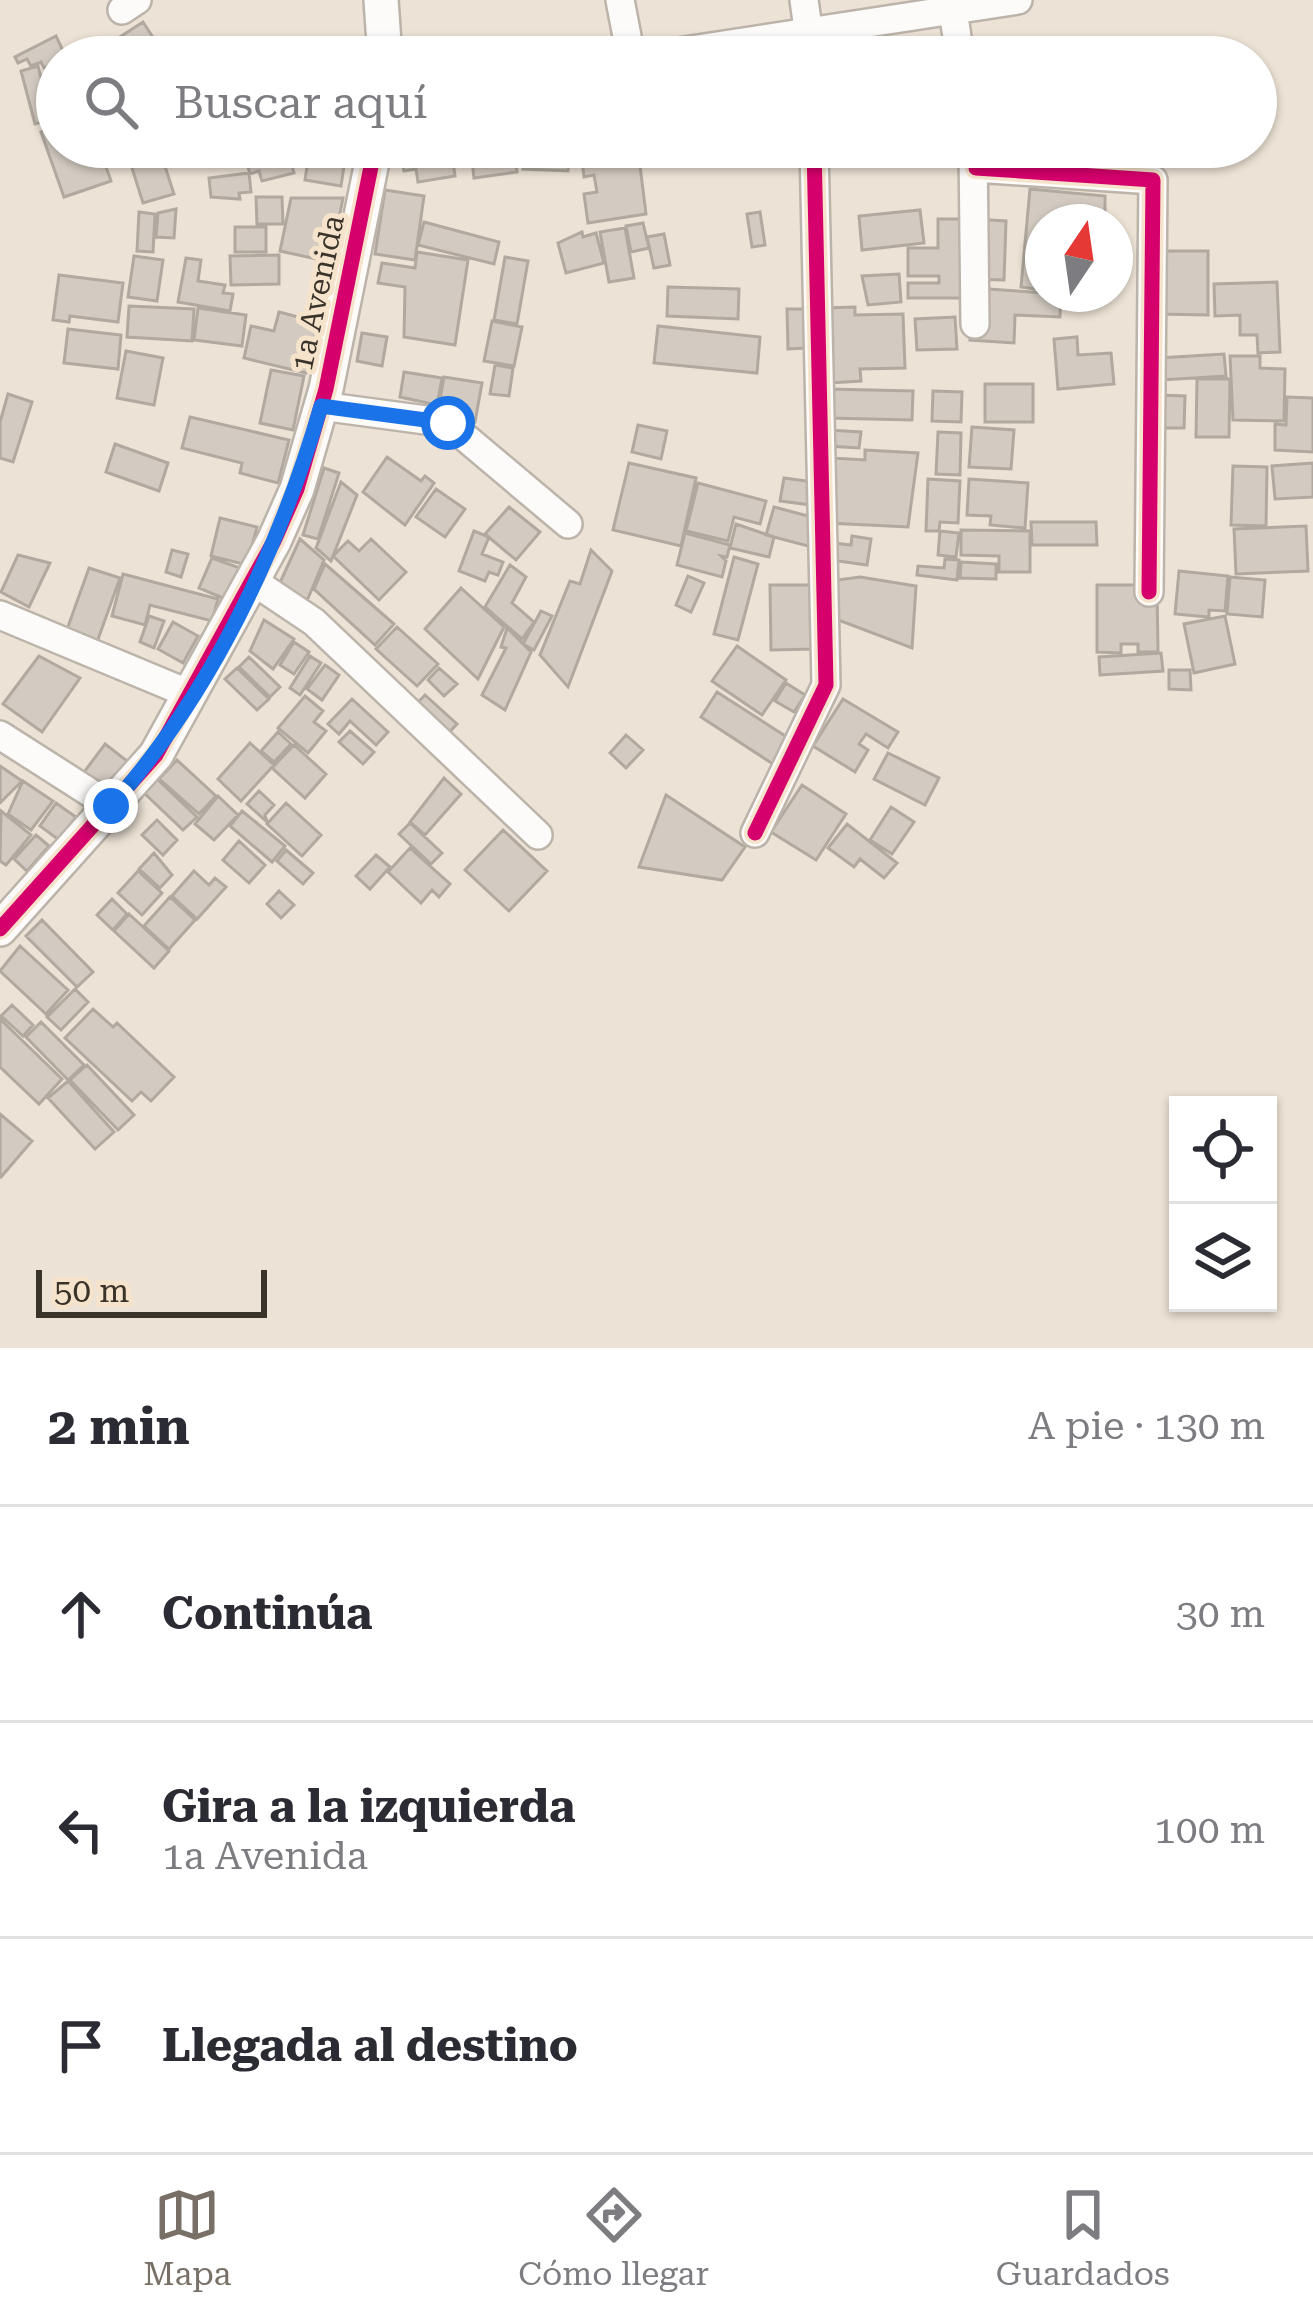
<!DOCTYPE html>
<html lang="es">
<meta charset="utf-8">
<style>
body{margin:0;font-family:"Roboto Serif",serif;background:#f2f2f3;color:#2b2b33}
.controls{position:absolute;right:36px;bottom:36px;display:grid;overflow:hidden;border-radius:0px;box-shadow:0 3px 9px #0004}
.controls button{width:108px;height:108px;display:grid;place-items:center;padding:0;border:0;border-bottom:3px solid #e1e1e2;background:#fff;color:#2b2b33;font:60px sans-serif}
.compass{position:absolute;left:1025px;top:204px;width:108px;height:108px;border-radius:50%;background:#fff;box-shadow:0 3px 9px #0004;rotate:13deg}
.scale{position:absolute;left:36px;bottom:30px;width:231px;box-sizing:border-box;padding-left:12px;border:6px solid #3a332a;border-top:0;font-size:33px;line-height:42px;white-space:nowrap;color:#3a332a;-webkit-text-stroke:9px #f6e3cb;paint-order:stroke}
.stop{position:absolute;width:36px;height:36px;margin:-27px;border:9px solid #1a73e8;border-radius:50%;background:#fff}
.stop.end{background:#1a73e8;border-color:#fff;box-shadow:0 3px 12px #0008}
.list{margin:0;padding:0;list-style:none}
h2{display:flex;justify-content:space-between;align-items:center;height:156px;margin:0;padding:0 48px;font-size:51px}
h2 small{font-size:39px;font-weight:400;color:#7c7c81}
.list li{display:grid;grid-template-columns:78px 1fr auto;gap:36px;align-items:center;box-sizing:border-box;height:216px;padding:0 48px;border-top:3px solid #e1e1e2}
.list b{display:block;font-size:45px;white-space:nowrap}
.list p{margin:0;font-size:39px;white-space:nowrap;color:#7c7c81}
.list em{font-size:39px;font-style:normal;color:#7c7c81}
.icon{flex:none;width:66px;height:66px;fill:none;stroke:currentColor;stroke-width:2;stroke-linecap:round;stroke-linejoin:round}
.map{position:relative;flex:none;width:1313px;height:1348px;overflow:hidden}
.search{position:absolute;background:#fff;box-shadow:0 3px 9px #0004;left:36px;right:36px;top:36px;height:132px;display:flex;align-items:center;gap:30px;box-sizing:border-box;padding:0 42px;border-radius:66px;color:#7c7c81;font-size:45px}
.sheet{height:804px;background:#fff}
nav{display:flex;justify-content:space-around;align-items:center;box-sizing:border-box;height:168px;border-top:3px solid #e1e1e2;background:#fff;font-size:33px;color:#7c7c81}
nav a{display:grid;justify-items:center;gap:6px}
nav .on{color:#787066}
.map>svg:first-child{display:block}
.building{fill:#d3cbc1;stroke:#b1a99f;stroke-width:3}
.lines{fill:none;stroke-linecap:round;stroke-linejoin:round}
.minor-casing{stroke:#bcb4aa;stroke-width:32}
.tertiary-casing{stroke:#bcb4aa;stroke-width:38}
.minor{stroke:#fcfbf9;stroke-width:27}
.tertiary{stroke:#fcfbf9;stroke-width:33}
.cycleway-casing{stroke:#f6e3cb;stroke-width:22}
.cycleway{stroke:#d6006c;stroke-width:15}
.route{stroke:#1a73e8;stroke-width:15}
.labels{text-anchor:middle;stroke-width:10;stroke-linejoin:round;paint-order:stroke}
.street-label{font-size:30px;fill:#3a332a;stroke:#f6e3cb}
</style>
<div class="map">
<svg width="1313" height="1348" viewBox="0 0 1313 1348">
<rect width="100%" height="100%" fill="#ece2d5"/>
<path class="building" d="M143 22 160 48 145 57H117L109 44Z
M56 36 66 57 44 68 41 62 31 66 27 59 18 63 15 57Z
M38 66 52 119 35 124 21 71Z
M57 126V147H99L111 181 64 197 41 132Z
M214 147H287L294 173 262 181 259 171 250 174 246 159 219 166Z
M310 147 346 153 341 186 305 180Z
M400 147H473L475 158 453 162 455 176 418 182 416 169 404 171Z
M514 148 517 172 474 178 472 161 486 158 485 152Z
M161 154 174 194 143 203 132 168Z
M524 155 569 158 568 171 523 169Z
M639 158 646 214 588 223 584 194 597 192 594 175 584 177 582 160Z
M249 173 251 192 239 193 240 199 211 197 209 178Z
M1030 189 1105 196V222H1043V290L1021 287Z
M385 190 424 196 415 260 375 254Z
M256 197H282L283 224H257Z
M291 198H343L330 262 280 251Z
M176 209 174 238 156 237 158 213Z
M920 210 924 243 862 250 859 216Z
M139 212 155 214 153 252 137 251Z
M760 212 765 245 752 247 747 214Z
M938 219H968V298H908V283H939V276H908V248H938Z
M973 219 1006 221 1004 280 970 279Z
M424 222 499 242 494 264 418 245Z
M643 223 649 248 631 252 626 226Z
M235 227H266V252H235Z
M625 228 634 278 609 282 600 232Z
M582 232 583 237 596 233 604 263 566 273 558 243Z
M664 234 670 265 654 268 647 237Z
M1159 251H1208V315L1158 314Z
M417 252 468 260 455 345 404 337 405 287 378 283 382 263 415 268Z
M279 255V284L231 285 230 256Z
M134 256 163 260 157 301 128 297Z
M505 257 528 261 517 324 494 320Z
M186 258 201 260 198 281 225 285 223 293 233 294 230 311 178 302Z
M899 274 901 302 868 305 862 276Z
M59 275 123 283 118 322 70 316 69 322 53 320Z
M1277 282 1280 352 1258 353 1257 335H1240V315L1215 316 1214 284Z
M668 287 739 289 738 319 667 316Z
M973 288 1061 294 1060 317 1015 315 1014 343 970 340Z
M129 306 194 309 192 341 127 337Z
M855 307V315L903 314 905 368 860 369 861 381 829 383 825 308Z
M198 308 246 315 242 346 194 340Z
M787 309H804L805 348 788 349Z
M279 312 318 322 306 373 244 358 251 326 274 331Z
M955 317 957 349 917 350 915 319Z
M492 321 522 327 514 366 484 361Z
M658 326 760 337 757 373 654 363Z
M68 329 121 335 118 369 64 363Z
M362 333 387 337 382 366 357 361Z
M1077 337 1078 355 1111 353 1114 384 1058 389 1054 339Z
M126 351 163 358 154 405 117 398Z
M1224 354 1226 376 1161 380 1159 358Z
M1230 356H1260V368L1285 369 1284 421 1233 420Z
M495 365 513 368 509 396 490 394Z
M271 370 304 376 293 430 260 423Z
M404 372 442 378 437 405 400 397Z
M444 377 482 383 475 422 437 415Z
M1197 379H1230L1229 437H1196Z
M985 384H1033V422H985Z
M828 389 913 391 912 420 828 418Z
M933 391 962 392 961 422 932 421Z
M8 394 32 402 13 462 0 458V422Z
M1157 395 1185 396 1184 428H1157Z
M1287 397 1313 398V452L1275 450V424L1286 425Z
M190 417 289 440 278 483 240 473 242 463 182 448Z
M638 425 667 431 661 459 632 452Z
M972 427 1014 430 1011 469 969 467Z
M828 430 861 432 859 448 827 446Z
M938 432 961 433 960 475 936 474Z
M115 444 168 463 159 491 106 472Z
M865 450 918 453 908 527 828 523 832 458 865 460Z
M387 457 421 481 425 476 434 483 405 525 363 492Z
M629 463 696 478 681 546 613 530Z
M1313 463V497L1275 499 1272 466Z
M1233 466 1267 467 1266 526 1231 525Z
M324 468 339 473 318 539 303 535Z
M784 478 814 482 811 505 780 501Z
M928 479 960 481 958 523 940 522 939 531H926Z
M969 479 1028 483 1025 528 990 525 991 516 967 515Z
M341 482 357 495 331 561 316 548Z
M698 483 766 501 760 524 734 517 728 541 686 531Z
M436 489 465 509 445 537 416 517Z
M509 507 540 532 516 560 485 534Z
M774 507 816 518 808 546 766 535Z
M220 518 257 527 247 565 211 556Z
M1031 522H1096L1097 545H1032Z
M736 524 774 537 769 557 730 548Z
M1306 526 1308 571 1236 574 1234 529Z
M961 530 1030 531V572H999V556L961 555Z
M474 531 489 537 482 554 503 562 498 575 489 572 485 581 459 571Z
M940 531 959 533 956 557 938 555Z
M685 533 730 545 727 557 721 556 726 561 722 577 677 565Z
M852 536 871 539 867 565 831 560 833 543 851 545Z
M300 539 324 560 299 620 271 602Z
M371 539 406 572 379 600 333 556 348 541 359 551Z
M172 550 188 554 181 577 166 572Z
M591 550 612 571 568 687 540 655 570 581 580 584Z
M18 555 50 563 29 607 1 592Z
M734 557 758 564 738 640 714 634Z
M212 558 240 568 225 599 199 588Z
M945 559 959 560 957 580 917 575 918 566 944 568Z
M961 562 996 564V579L960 578Z
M325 564 394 624 375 645 314 589Z
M510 565 526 577 512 603 534 622 522 639 485 607Z
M89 568 120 578 96 645 65 635Z
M1179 571 1228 576 1225 611 1209 610V617L1175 614Z
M123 574 218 599 212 621 150 605 145 625 112 616Z
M688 576 704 583 691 612 676 605Z
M860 577 916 586 912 648 833 618 837 580Z
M1230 577 1265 580 1262 617 1227 614Z
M770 585H813L814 649 771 650Z
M1097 585H1157L1158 652H1138V644H1121V653L1097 652Z
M461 588 504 627 478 679 425 629Z
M541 611 552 616 534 650 523 644Z
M149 616 164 621 154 648 140 642Z
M1225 616 1235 664 1194 673 1184 624Z
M264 620 294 639 273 669 250 651Z
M173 622 198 636 183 663 158 649Z
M397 627 438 664 417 686 376 649Z
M507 628 531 652 505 710 482 695 506 648 501 647Z
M294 642 309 652 294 674 280 665Z
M737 646 786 680 762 715 712 681Z
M1161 653 1163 671 1100 675 1099 657Z
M39 656 80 678 42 732 3 704Z
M310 656 321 663 300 695 290 688Z
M249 657 280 687 270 697 239 667Z
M325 665 339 675 322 700 307 689Z
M237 668 269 699 257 710 225 679Z
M439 668 457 684 444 696 428 680Z
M1169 670H1190L1191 690 1169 689Z
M786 683 805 695 794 712 775 701Z
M717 692 793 741 776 766 701 717Z
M425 695 457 724 436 746 404 717Z
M305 696 323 711 314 722 326 731 308 753 278 728Z
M352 699 388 732 376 745 350 721 339 734 328 724Z
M843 699 898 732 888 748 866 734 859 744 868 750 855 772 813 746Z
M350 731 374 752 363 764 339 742Z
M278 732 291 744 274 762 261 751Z
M626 735 643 750 626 768 610 753Z
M250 743 274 765 241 801 218 779Z
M105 744 131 764 99 806 73 787Z
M294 745 326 774 305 798 272 768Z
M888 753 939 778 925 805 874 779Z
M177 760 216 796 199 814 159 779Z
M0 766 22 781 0 803Z
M156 778 197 817 183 830 143 792Z
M444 778 461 794 425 835 410 822Z
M23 781 53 801 31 830 8 814Z
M802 785 846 814 816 860 771 832Z
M259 791 274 805 265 815 267 822 247 804Z
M666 795 745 847 722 880 639 867Z
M218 796 238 815 214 840 195 824Z
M56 803 76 817 59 840 40 826Z
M286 803 321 835 302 856 267 824Z
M891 807 914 822 892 854 870 840Z
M1 811 31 835 6 865 0 861Z
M242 811 285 846 272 862 230 826Z
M157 820 177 840 163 855 142 835Z
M410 823 442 853 431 864 399 834Z
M847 824 897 863 884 878 860 859 854 867 828 848Z
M503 830 547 871 509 911 465 870Z
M36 835 49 846 27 871 14 859Z
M239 841 265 865 249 883 223 860Z
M410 848 450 884 439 897 432 890 421 903 388 872Z
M286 850 313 873 303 884 277 861Z
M154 853 172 875 160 888 139 869Z
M376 855 390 867 370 889 356 876Z
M138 871 162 893 142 915 118 893Z
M194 871 209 885 215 878 226 887 197 919 172 896Z
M279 891 294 905 281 918 267 904Z
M170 897 195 920 169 949 144 926Z
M112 899 127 914 113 930 97 915Z
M129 914 169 951 154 968 114 931Z
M42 920 93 972 77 987 26 936Z
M20 946 68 990 46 1014 0 971Z
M75 989 88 1002 61 1030 47 1017Z
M12 1005 33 1025 23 1036 1 1016Z
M93 1009 113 1027 117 1023 174 1077 151 1101 141 1092 132 1101 65 1038Z
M0 1019 62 1079 39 1104 0 1067Z
M41 1022 84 1065 68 1080 26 1037Z
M87 1065 134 1115 118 1130 70 1080Z
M68 1081 114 1132 95 1149 48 1098Z
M0 1114 32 1141 1 1177 0 1176Z"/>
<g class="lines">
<defs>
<path id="minor" d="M620 0 631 57
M804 0 812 57
M122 10 137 0
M953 10 960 57
M645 57 1018 0
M973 147 975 324
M976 168 1153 180 1149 592
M321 406 448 423 568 524
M253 581 314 622 538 835
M0 615 192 695
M0 735 111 806
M755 833 826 685 814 147"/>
<path id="tertiary" d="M381 0 385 57
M0 929 156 755 274 541 297 489 326 389 375 147"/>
</defs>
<use href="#minor" class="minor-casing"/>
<use href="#tertiary" class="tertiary-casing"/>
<use href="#minor" class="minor"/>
<use href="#tertiary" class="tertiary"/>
<defs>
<path id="cycleway" d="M976 168 1153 180 1149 592
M755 833 826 685 814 147
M0 929 156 755 274 541 297 489 326 389 375 147"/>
</defs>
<use href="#cycleway" class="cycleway-casing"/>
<use href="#cycleway" class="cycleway"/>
</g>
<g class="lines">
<path class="route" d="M111 806C211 694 279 550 321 406L448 423"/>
</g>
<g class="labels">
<g class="street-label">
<text transform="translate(318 293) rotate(-78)" y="10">1a Avenida</text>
</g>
</g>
</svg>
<div class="controls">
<button><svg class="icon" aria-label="locate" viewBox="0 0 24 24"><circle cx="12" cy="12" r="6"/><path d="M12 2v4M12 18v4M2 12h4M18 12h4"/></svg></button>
<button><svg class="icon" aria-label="layers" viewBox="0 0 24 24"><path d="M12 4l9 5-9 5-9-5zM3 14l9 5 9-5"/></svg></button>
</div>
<svg class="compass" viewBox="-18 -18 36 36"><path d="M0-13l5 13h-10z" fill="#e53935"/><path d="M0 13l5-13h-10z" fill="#7c7c81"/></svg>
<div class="scale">50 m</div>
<div class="stop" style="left:448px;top:423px"></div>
<div class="stop end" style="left:111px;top:806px"></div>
<div class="search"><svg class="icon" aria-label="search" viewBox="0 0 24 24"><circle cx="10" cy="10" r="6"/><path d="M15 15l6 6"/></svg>Buscar aquí</div>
</div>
<section class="sheet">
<h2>2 min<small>A pie · 130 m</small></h2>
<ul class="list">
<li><svg class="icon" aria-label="ahead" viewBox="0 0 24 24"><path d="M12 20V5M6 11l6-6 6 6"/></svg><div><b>Continúa</b></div><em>30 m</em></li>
<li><svg class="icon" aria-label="left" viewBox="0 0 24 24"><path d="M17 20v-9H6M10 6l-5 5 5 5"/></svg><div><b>Gira a la izquierda</b><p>1a Avenida</p></div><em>100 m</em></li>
<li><svg class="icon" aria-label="arrive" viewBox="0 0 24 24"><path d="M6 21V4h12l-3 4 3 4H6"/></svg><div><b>Llegada al destino</b></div></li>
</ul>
</section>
<nav>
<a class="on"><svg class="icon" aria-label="map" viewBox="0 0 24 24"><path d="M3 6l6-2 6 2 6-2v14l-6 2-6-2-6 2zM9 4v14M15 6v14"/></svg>Mapa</a>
<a><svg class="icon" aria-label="directions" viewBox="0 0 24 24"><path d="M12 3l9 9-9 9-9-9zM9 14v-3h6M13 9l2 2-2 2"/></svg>Cómo llegar</a>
<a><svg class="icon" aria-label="saved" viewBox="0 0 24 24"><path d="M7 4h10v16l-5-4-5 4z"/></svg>Guardados</a>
</nav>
